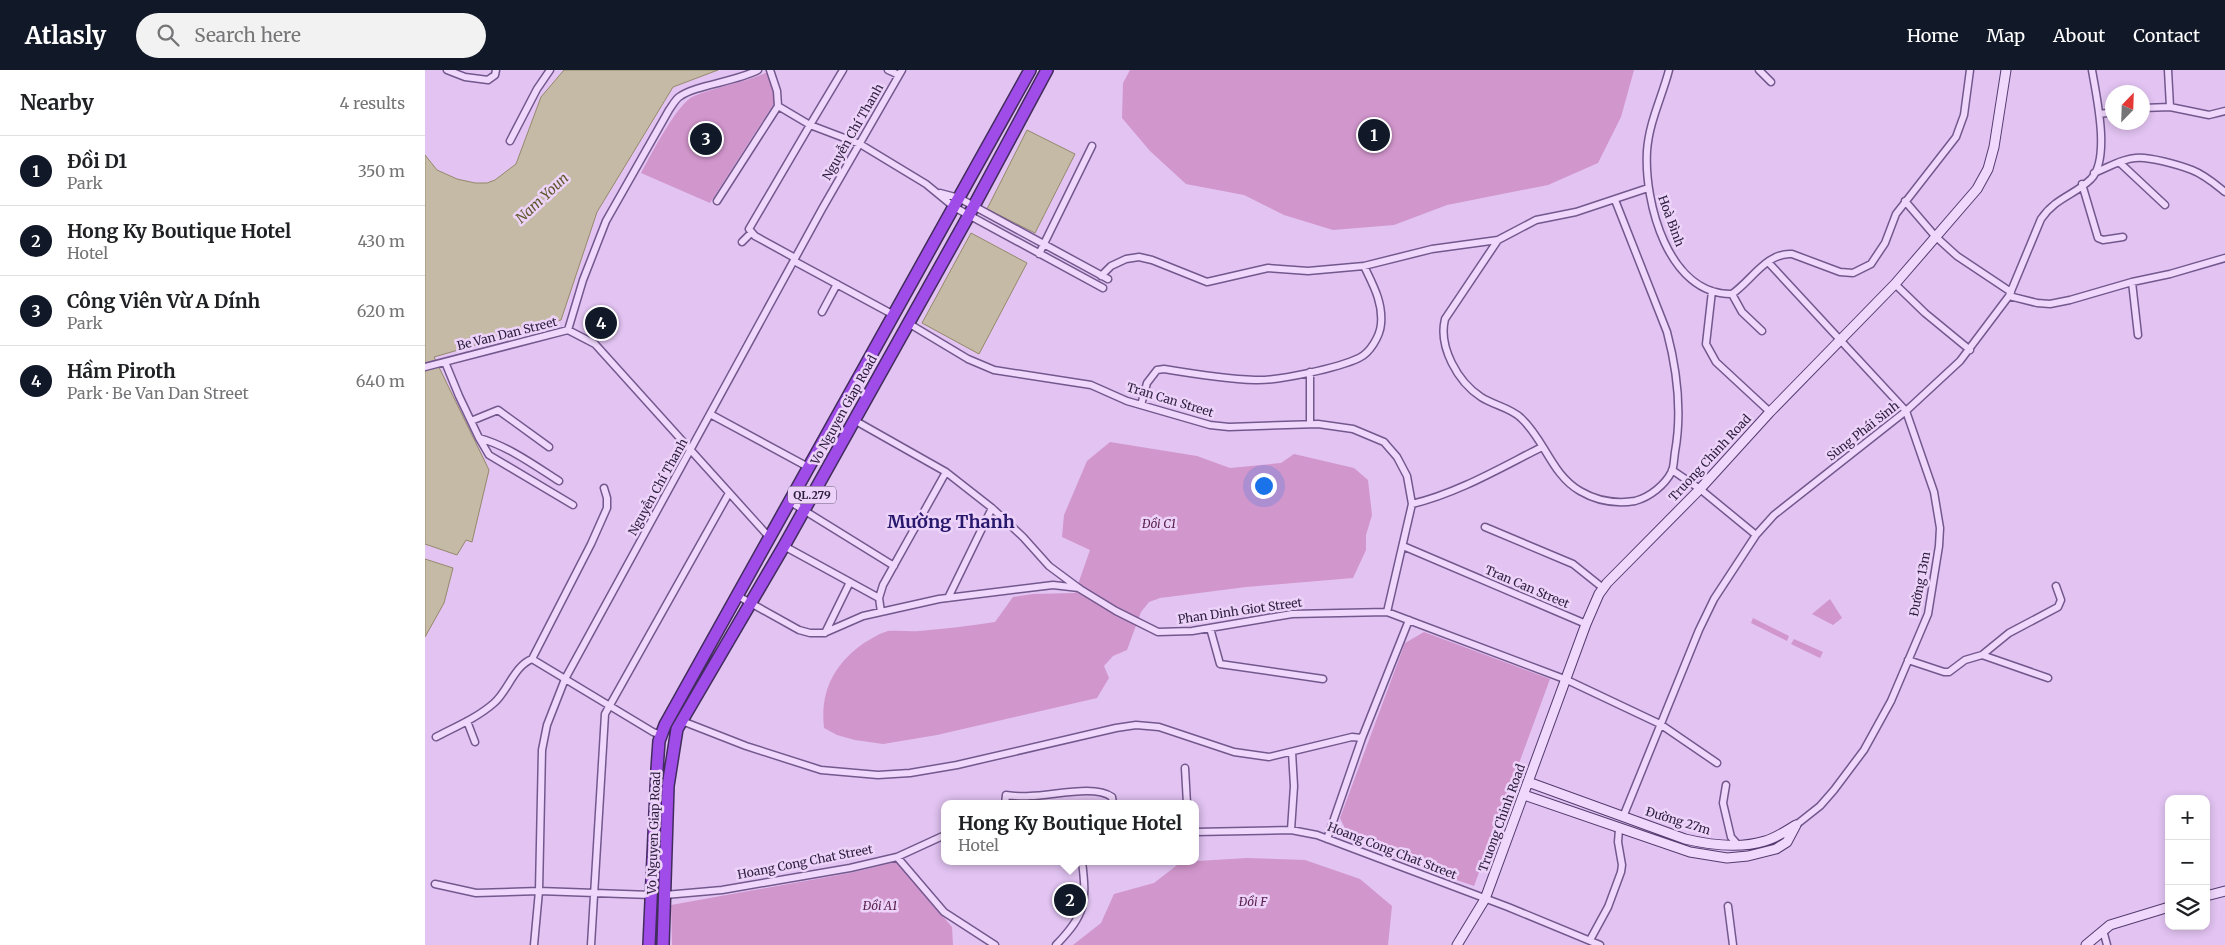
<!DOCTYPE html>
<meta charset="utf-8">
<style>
body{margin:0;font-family:Merriweather,serif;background:#f2f2f2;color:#202124}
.controls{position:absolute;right:15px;bottom:15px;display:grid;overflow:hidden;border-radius:10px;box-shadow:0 2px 8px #0003}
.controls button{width:45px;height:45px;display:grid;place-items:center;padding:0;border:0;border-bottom:1px solid #e0e0e0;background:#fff;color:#202124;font:25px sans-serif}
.compass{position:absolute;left:1680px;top:15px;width:45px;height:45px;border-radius:50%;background:#fff;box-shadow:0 2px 8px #0003;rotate:23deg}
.you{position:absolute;left:838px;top:415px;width:18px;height:18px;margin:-12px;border:4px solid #fff;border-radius:50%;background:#1a73e8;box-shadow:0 0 0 8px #1a73e833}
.badge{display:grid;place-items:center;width:32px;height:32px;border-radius:50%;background:#111827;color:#fff;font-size:16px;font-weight:700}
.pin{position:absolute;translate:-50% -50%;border:2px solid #fff;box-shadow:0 1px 5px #0006}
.popup{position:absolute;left:516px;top:730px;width:258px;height:65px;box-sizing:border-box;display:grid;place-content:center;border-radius:10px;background:#fff;filter:drop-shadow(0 1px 4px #0005);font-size:16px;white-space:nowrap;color:#757577}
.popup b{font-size:19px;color:#202124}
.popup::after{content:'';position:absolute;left:50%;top:100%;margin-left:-10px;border:10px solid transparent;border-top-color:#fff}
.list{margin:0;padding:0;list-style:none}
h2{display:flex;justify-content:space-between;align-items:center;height:65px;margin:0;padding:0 20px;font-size:21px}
h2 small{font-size:16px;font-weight:400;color:#757577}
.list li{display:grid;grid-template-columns:32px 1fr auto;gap:15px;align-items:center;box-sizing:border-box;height:70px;padding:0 20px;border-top:1px solid #e0e0e0}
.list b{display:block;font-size:19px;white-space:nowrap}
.list p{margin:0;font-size:16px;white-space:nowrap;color:#757577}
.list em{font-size:16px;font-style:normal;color:#757577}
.icon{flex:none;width:28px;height:28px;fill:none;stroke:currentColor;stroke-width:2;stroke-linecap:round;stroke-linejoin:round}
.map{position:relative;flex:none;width:1800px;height:875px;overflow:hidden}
header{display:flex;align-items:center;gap:30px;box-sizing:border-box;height:70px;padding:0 25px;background:#111827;color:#fff}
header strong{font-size:24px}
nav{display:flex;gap:28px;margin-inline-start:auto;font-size:18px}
.search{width:350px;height:45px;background:#f2f2f2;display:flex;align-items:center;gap:12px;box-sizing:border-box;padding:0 18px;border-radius:28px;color:#757577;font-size:19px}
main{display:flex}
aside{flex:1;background:#fff}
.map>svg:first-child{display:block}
.green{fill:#d196cc}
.water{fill:#c5baa5;stroke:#94896b}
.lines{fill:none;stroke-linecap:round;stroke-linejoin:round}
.street-casing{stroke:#73588e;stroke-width:9}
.secondary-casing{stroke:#543b70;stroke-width:11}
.highway-casing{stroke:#412c5c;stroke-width:14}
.street{stroke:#f0d7fc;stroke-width:6}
.secondary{stroke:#f0d7fc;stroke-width:9}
.highway{stroke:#9f4ce9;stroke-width:11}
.labels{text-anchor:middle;stroke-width:5;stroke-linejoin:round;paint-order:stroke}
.shield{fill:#edd3f9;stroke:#655475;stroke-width:1}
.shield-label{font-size:11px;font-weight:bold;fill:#2b1d3d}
.street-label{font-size:12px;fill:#2b1d3d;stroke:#edd3f9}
.park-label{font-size:12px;font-style:italic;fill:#5b224f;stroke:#edd3f9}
.water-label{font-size:14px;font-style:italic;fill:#5e592b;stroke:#edd3f9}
.district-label{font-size:18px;font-weight:bold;fill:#27186e;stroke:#edd3f9}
</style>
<header>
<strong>Atlasly</strong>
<div class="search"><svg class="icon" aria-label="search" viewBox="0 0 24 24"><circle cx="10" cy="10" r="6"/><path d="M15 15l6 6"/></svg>Search here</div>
<nav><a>Home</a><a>Map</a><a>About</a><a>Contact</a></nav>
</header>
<main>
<aside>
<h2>Nearby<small>4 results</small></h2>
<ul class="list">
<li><span class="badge">1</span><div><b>Đồi D1</b><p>Park</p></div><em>350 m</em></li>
<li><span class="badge">2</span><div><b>Hong Ky Boutique Hotel</b><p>Hotel</p></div><em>430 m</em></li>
<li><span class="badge">3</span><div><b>Công Viên Vừ A Dính</b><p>Park</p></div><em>620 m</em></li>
<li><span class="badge">4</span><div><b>Hầm Piroth</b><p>Park · Be Van Dan Street</p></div><em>640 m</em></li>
</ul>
</aside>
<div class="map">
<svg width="1800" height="875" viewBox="0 0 1800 875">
<rect width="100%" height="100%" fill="#e2c3f2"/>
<path class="green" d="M705 0H1209L1196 47 1173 93 1123 115 1022 135 969 155 908 160 859 145 819 125 761 114 725 81 697 48 698 13Z
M343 2 350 32 285 133 216 103C226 85 252 33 269 26 293 16 319 13 343 2Z
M176 242 186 250V263L181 269 164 256Z
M685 372 772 386 805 398 856 393 869 384 929 398 943 410 947 445 941 465V480L928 508 821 517 735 528 724 532 716 542 702 580 688 586 679 596 684 608 672 628 512 665 458 674 430 670 412 665 399 658C395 621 409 594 439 573 446 569 455 563 463 561 473 560 484 562 494 561 519 559 545 556 570 552L588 527 608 524 650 523 665 480 637 467 639 445 662 391Z
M1405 529 1417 548 1408 555 1387 544Z
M1328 548 1364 566 1362 571 1326 553Z
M999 562 1125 609 1049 816 965 787 926 771 915 748 980 573Z
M1369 569 1398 582 1395 588 1366 574Z
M822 788 880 790 935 809 967 836 963 875H648L676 853 689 824 729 813 756 792Z
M471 792 527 857 528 875H247L246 835 425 803Z"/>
<path class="water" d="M139 0H293L248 17 172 142 136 250 9 287 64 400 47 472 41 470 32 485 0 474V85L12 100 32 109 50 113H62L70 110 91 94 116 27Z
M602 60 650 84 610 163 562 139Z
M546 163 602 193 554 284 497 253Z
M0 489 28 498 19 533 0 567Z"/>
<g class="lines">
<defs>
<path id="street" d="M22 0 40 7 63 10 70 5 71 0
M463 0 474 5
M1244 0C1237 27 1224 52 1222 81 1219 132 1243 225 1307 224 1326 211 1342 182 1367 184L1415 202 1428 203 1446 194 1460 173 1471 144 1531 67 1539 45 1545 0
M1334 0 1346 12
M1743 0 1745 37
M353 36 385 55 418 0
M1718 38 1745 37 1784 45 1800 41
M1675 44 1688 42
M85 71 112 19 125 0
M1694 92 1740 135
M1669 103C1682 98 1696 89 1710 88 1723 86 1754 95 1767 100 1780 105 1790 114 1800 122
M1657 114 1673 168 1678 170 1698 167
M515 123 534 128 683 209
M292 131 353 36 352 21 345 0
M1480 131 1510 166 1532 186 1586 222
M1073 170 1020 249C1013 277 1033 312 1056 327 1068 335 1086 338 1096 348 1120 370 1126 404 1155 421 1172 431 1191 434 1210 431 1225 427 1240 415 1247 401 1249 396 1249 388 1250 382 1257 343 1252 300 1242 262L1190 130
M317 172 326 163
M614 184 667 76
M370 188 330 166 324 159 385 55 435 74 501 114 529 137 678 218
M369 191 467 244
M1343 192 1481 341 1509 422 1515 458 1514 476 1503 544 1466 631 1439 680 1409 720 1395 736 1371 755
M676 206 686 196 701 189 714 187 727 190 782 212 843 198 883 201 939 196 1007 179 1073 170 1111 150 1151 142 1223 118
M1707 212 1713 265
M1470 214 1500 243 1545 280
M1287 221 1281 274 1291 292 1345 342
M1307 224 1317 242 1337 261
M1584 226 1612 233 1625 234 1645 230 1707 212 1745 204 1800 188
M397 242 412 214
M483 253 543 289 569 300 666 315 702 331 785 355 804 357 893 354 928 359 959 372 972 387 982 406 987 434 962 542
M143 260 158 210 181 151 244 40C247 36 250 30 254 27 270 15 310 12 333 0
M20 292 34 326 54 368 64 385 148 435
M0 297 143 260 170 274 345 468
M716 335 722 313 732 300 739 299C769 304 799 309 830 310 853 311 913 298 934 288 945 283 955 266 956 254 958 232 948 215 939 196
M285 344 383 397
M429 350 521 402 567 438 598 467 624 496 655 519 691 541 733 562 767 561 867 544 962 542 1142 610 1235 654 1292 693
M46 351 73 340 124 377
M885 354V302
M54 368C83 376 109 395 134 411
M1247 400 1275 419 1331 465
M364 431 469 496
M987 434C1033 423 1075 398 1117 377
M1060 457 1148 494 1178 518
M359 476 454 528
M978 476 1161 554
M313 526 374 560 385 563H399L438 546 514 529 628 515 654 518
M523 528 567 438
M456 542 454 528 458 515 521 402
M785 558 795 594 898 609
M400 563 425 512
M1557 585 1623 608
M107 589 166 474 182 438V428L179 418
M1483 590 1519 602H1524L1540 590 1557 585 1584 563 1633 537 1636 530 1631 516
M42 651 50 672
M257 651 321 676 396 700 453 705 485 703 532 695 691 658 711 655 734 657 809 682 844 687 927 667 937 668
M11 667C30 657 52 648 69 633 83 621 89 596 107 589L228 662 236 665
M760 698 762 734
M1301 715 1298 733 1306 767 1313 775
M580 734 581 725C589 726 597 727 605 726 627 726 670 714 687 727L688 734
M1198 747 1274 560 1289 529 1331 465 1349 445 1481 341 1535 291 1584 226 1616 149C1630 128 1650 125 1666 109 1686 88 1671 25 1667 0
M866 760 869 716 867 682
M770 762 866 760 892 765 1083 837 1175 875
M902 769 937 668 984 550
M472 787 519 842 570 875
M10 814 51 823 114 821 226 825
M240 825 297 820 425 798 472 787 520 765
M1303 836 1308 875
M1678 860 1682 875
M1165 870 1183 837 1196 802 1197 795 1193 772 1194 759
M109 875 114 821 117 680 122 655 140 609 397 139 477 0
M166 875 180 644 304 423
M631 875C661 844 662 833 657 791"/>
<path id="secondary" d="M1103 712 1260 769C1285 775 1314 779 1340 771 1351 768 1361 761 1371 755
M1099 725 1265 782 1302 788 1323 786 1351 779 1362 772 1371 755
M1781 826 1800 821
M1032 875 1060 829 1161 554 1174 524 1182 513 1275 419 1345 342 1470 214 1552 119 1563 99 1569 77 1581 0
M1661 875 1685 855 1744 837"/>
<path id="highway" d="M224 875 232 699 234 671 240 655 605 0
M238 875 243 716 252 659 359 476 544 145 622 0"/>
</defs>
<use href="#street" class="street-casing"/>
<use href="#secondary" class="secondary-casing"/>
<use href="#highway" class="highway-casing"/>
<use href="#street" class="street"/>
<use href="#secondary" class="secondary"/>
<use href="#highway" class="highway"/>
</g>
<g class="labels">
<rect class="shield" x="363" y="416.5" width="48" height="17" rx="4"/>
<g class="shield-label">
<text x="387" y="429">QL.279</text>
</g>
<g class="street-label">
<text transform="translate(428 62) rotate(-60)" y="4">Nguyễn Chí Thanh</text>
<text transform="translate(1246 151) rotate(70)" y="4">Hoà Bình</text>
<text transform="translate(82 264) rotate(-14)" y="4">Be Van Dan Street</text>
<text transform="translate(745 330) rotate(17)" y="4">Tran Can Street</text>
<text transform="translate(419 340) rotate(-61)" y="4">Vo Nguyen Giap Road</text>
<text transform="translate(1438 361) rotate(-38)" y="4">Sùng Phái Sinh</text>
<text transform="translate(1285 388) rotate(-47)" y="4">Truong Chinh Road</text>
<text transform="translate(233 417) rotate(-61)" y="4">Nguyễn Chí Thanh</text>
<text transform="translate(1495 514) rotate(-79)" y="4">Đường 13m</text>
<text transform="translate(1102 517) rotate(23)" y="4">Tran Can Street</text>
<text transform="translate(815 541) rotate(-8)" y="4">Phan Dinh Giot Street</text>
<text transform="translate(1077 748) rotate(-70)" y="4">Truong Chinh Road</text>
<text transform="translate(1253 751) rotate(17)" y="4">Đường 27m</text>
<text transform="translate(229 763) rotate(-88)" y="4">Vo Nguyen Giap Road</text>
<text transform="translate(967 781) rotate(21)" y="4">Hoang Cong Chat Street</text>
<text transform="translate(380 792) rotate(-11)" y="4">Hoang Cong Chat Street</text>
</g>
<g class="park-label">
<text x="734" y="458">Đồi C1</text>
<text x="828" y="836">Đồi F</text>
<text x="455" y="840">Đồi A1</text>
</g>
<g class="water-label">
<text transform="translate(117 128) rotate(-43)" y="5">Nam Youn</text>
</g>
<g class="district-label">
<text x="526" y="458">Mường Thanh</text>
</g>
</g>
</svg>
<div class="controls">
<button>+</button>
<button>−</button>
<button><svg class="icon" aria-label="layers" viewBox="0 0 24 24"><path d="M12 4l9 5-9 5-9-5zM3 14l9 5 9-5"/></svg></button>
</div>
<svg class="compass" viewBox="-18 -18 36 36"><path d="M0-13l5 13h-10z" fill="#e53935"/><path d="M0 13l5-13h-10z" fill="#757577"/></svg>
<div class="you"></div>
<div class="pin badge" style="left:949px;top:65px">1</div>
<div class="pin badge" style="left:645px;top:830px">2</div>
<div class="popup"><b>Hong Ky Boutique Hotel</b>Hotel</div>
<div class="pin badge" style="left:281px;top:69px">3</div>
<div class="pin badge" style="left:176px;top:253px">4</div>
</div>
</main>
